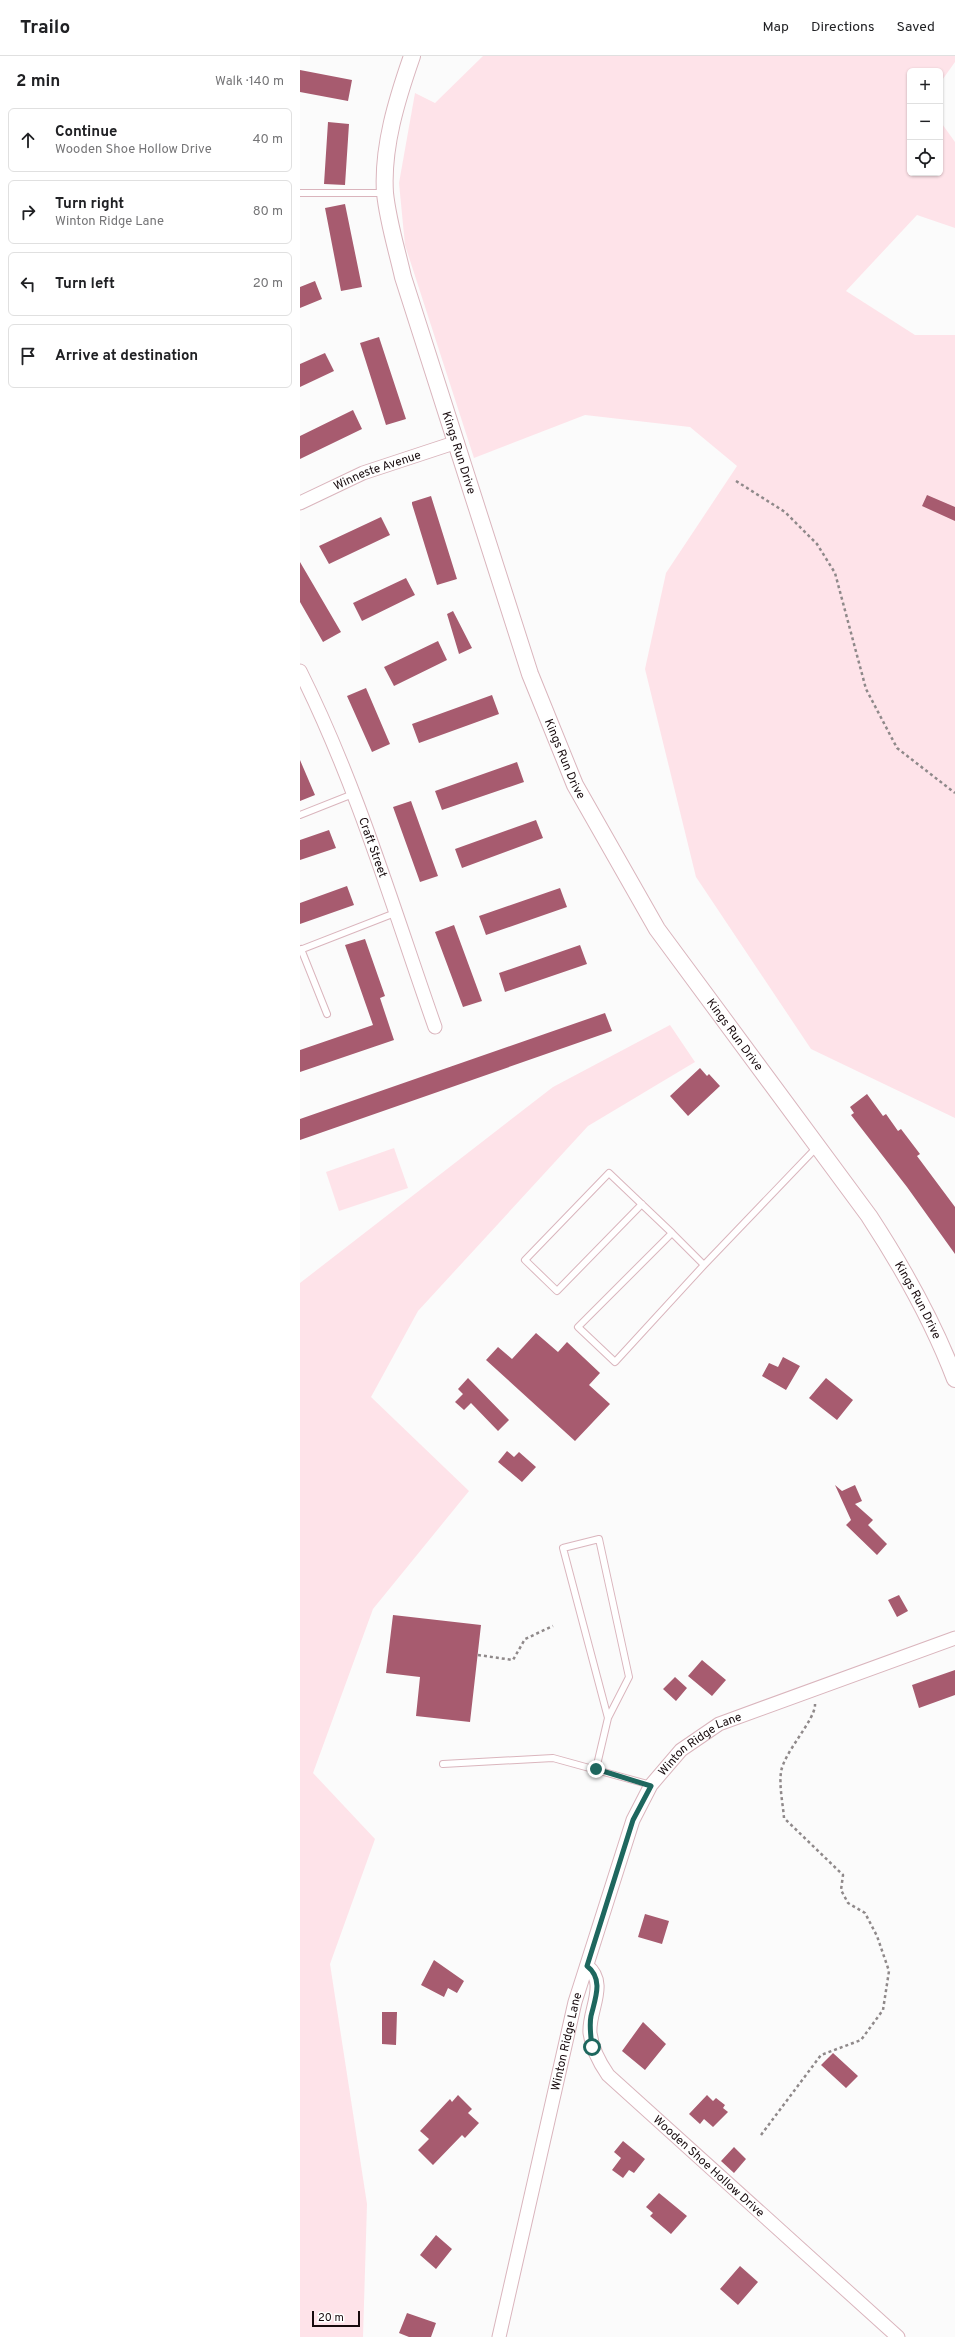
<!DOCTYPE html>
<meta charset="utf-8">
<style>
body{margin:0;font-family:Overpass,sans-serif;background:#f6f6f6;color:#202124}
.controls{position:absolute;right:12px;top:12px;display:grid;overflow:hidden;border-radius:6px;box-shadow:0 1px 3px #0004}
.controls button{width:36px;height:36px;display:grid;place-items:center;padding:0;border:0;border-bottom:1px solid #e0e0e0;background:#fff;color:#202124;font:20px sans-serif}
.scale{position:absolute;left:12px;bottom:10px;width:48px;box-sizing:border-box;padding-left:4px;border:2px solid #170a0d;border-top:0;font-size:11px;line-height:14px;white-space:nowrap;color:#170a0d;-webkit-text-stroke:3px #fff;paint-order:stroke}
.stop{position:absolute;width:12px;height:12px;margin:-9px;border:3px solid #1e675e;border-radius:50%;background:#fff}
.stop.end{background:#1e675e;border-color:#fff;box-shadow:0 1px 4px #0008}
.list{margin:0;padding:0;list-style:none}
h2{display:flex;justify-content:space-between;align-items:center;height:52px;margin:0;padding:0 16px;font-size:17px}
h2 small{font-size:13px;font-weight:400;color:#757577}
.list li{display:grid;grid-template-columns:26px 1fr auto;gap:12px;align-items:center;box-sizing:border-box;height:64px;margin:0 8px 8px;padding:0 8px;border:1px solid #e0e0e0;border-radius:6px}
.list b{display:block;font-size:15px;white-space:nowrap}
.list p{margin:0;font-size:13px;white-space:nowrap;color:#757577}
.list em{font-size:13px;font-style:normal;color:#757577}
.icon{flex:none;width:22px;height:22px;fill:none;stroke:currentColor;stroke-width:2;stroke-linecap:round;stroke-linejoin:round}
.map{position:relative;flex:none;width:655px;height:2281px;overflow:hidden}
header{display:flex;align-items:center;gap:24px;box-sizing:border-box;height:56px;padding:0 20px;background:#fff;border-bottom:1px solid #e0e0e0}
header strong{font-size:19px}
nav{display:flex;gap:22px;margin-inline-start:auto;font-size:14px}
main{display:flex}
aside{flex:1;background:#fff}
.map>svg:first-child{display:block}
.green{fill:#fee3e9}
.building{fill:#a75b6f}
.lines{fill:none;stroke-linecap:round;stroke-linejoin:round}
.service-casing{stroke:#dab5bd;stroke-width:8}
.minor-casing{stroke:#dab5bd;stroke-width:15}
.tertiary-casing{stroke:#dab5bd;stroke-width:18}
.path{stroke:#8f898a;stroke-width:2.5;stroke-dasharray:3 3;stroke-linecap:butt}
.service{stroke:#fff;stroke-width:6}
.minor{stroke:#fff;stroke-width:13}
.tertiary{stroke:#fff;stroke-width:16}
.route{stroke:#1e675e;stroke-width:5}
.labels{text-anchor:middle;stroke-width:4;stroke-linejoin:round;paint-order:stroke}
.street-label{font-size:12px;fill:#170a0d;stroke:#fff}
</style>
<header>
<strong>Trailo</strong>
<nav><a>Map</a><a>Directions</a><a>Saved</a></nav>
</header>
<main>
<aside>
<h2>2 min<small>Walk · 140 m</small></h2>
<ul class="list">
<li><svg class="icon" aria-label="ahead" viewBox="0 0 24 24"><path d="M12 20V5M6 11l6-6 6 6"/></svg><div><b>Continue</b><p>Wooden Shoe Hollow Drive</p></div><em>40 m</em></li>
<li><svg class="icon" aria-label="right" viewBox="0 0 24 24"><path d="M7 20v-9h11M14 6l5 5-5 5"/></svg><div><b>Turn right</b><p>Winton Ridge Lane</p></div><em>80 m</em></li>
<li><svg class="icon" aria-label="left" viewBox="0 0 24 24"><path d="M17 20v-9H6M10 6l-5 5 5 5"/></svg><div><b>Turn left</b></div><em>20 m</em></li>
<li><svg class="icon" aria-label="arrive" viewBox="0 0 24 24"><path d="M6 21V4h12l-3 4 3 4H6"/></svg><div><b>Arrive at destination</b></div></li>
</ul>
</aside>
<div class="map">
<svg width="655" height="2281" viewBox="0 0 655 2281">
<rect width="100%" height="100%" fill="#fbfbfb"/>
<path class="green" d="M183 0H655V6L640 27V15H610V117H640V65L655 86V172L617 159 546 235 615 279H655V1062L511 993 396 821 345 613 366 517 437 410 390 371 285 359 174 402 105 189 99 127 115 37 135 47Z
M370 969 395 1006 288 1070 118 1255 71 1341 169 1435 73 1553 13 1717 75 1783 30 1908 67 2148 63 2281H0V1227L253 1031Z
M94 1092 108 1132 39 1155 26 1116Z"/>
<path class="building" d="M0 14 52 24 48 45 0 36Z
M28 66 49 68 45 129 24 128Z
M45 148 62 231 41 235 25 152Z
M15 225 22 243 0 252V231Z
M79 281 106 363 86 369 60 287Z
M25 297 34 315 0 331V308Z
M53 354 62 373 0 403V380Z
M627 439 655 451V465L622 450Z
M131 440 157 523 137 529 112 448V446Z
M81 461 90 479 29 508 19 490Z
M0 506 41 576 23 586 0 546Z
M106 522 115 539 62 565 53 547Z
M153 555 172 592 159 598 147 558Z
M138 585 147 604 94 630 84 611Z
M66 632 90 688 72 696 47 640Z
M192 639 199 658 119 687 112 668Z
M0 704 15 739 0 745Z
M217 706 224 726 142 754 135 735Z
M111 745 138 820 120 826 93 751Z
M236 764 243 782 162 812 155 793Z
M29 774 36 792 0 804V784Z
M47 830 54 849 0 868V847Z
M260 832 267 851 186 879 179 860Z
M154 869 182 945 163 951 135 876Z
M65 883 85 940 80 942 94 984 0 1016V994L73 969 45 889Z
M280 889 287 908 205 936 199 917Z
M305 957 312 975 0 1084V1063Z
M400 1012 407 1020 409 1018 420 1030 388 1060 370 1040Z
M567 1038 583 1060 586 1058 598 1075 601 1073 620 1098 617 1100 655 1151V1198L607 1131 551 1059 554 1057 550 1051Z
M236 1277 258 1296 267 1286 300 1317 289 1329 310 1348 275 1385 186 1304 198 1291 212 1303Z
M483 1301 500 1310 486 1334 462 1320 469 1307 478 1311Z
M168 1322 209 1364 198 1375 171 1347 164 1354 155 1346 163 1338 158 1333Z
M526 1322 553 1344 537 1364 509 1342Z
M207 1395 214 1401 219 1396 236 1411 222 1426 198 1406Z
M535 1429 542 1435 555 1429 562 1445 555 1448 573 1464 568 1469 587 1488 577 1499 546 1469 551 1464Z
M599 1539 608 1555 597 1561 588 1544Z
M93 1559 181 1569 170 1666 116 1660 120 1621 86 1617Z
M402 1604 426 1624 412 1640 388 1620Z
M655 1614V1639L619 1652 612 1629Z
M375 1621 387 1632 376 1645 363 1633Z
M345 1858 369 1865 362 1888 338 1881Z
M134 1904 164 1925 157 1937 148 1932 144 1941 121 1929Z
M82 1956H97L96 1989 82 1988Z
M343 1966 366 1988 345 2014 322 1995Z
M533 1997 558 2020 546 2032 521 2009Z
M158 2039 172 2053 168 2057 179 2067 165 2082 162 2079 133 2109 118 2094 129 2083 120 2075 150 2043 152 2046Z
M407 2039 413 2045 416 2042 425 2049 423 2052 428 2056 413 2071 404 2063 400 2068 389 2058Z
M323 2085 345 2103 334 2117 329 2114 323 2122 312 2114 321 2102 314 2096Z
M434 2091 446 2103 434 2117 421 2105Z
M359 2137 387 2160 371 2178 350 2160 353 2157 346 2151Z
M136 2179 152 2193 136 2213 120 2199Z
M440 2210 458 2226 438 2249 420 2233Z
M107 2257 136 2267 131 2281H109L99 2277Z"/>
<g class="lines">
<defs>
<path id="service" d="M0 137H84
M0 759 53 738
M1 893 27 958
M0 894 95 857
M342 1148 257 1235 225 1204 309 1117 372 1177
M404 1209 372 1177 278 1271 315 1306 404 1209 517 1091
M143 1708 253 1702 351 1729
M296 1713 308 1662 263 1492 299 1483 329 1621 308 1662"/>
<g id="minor">
<path id="s1" d="M0 447 63 417 157 386"/>
<path id="s2" d="M0 615C57 729 93 852 135 971"/>
<path id="s3" d="M287 1910C309 1927 288 1955 290 1977 292 1993 299 2006 308 2019L598 2281"/>
<path id="s4" d="M199 2281 275 1946 333 1764 351 1729 381 1694 419 1668 655 1582"/>
</g>
<g id="tertiary">
<path id="s5" d="M112 0C97 43 82 91 85 137 88 166 97 194 103 221L230 618 275 729 357 873 569 1160C603 1212 633 1265 655 1323"/>
</g>
</defs>
<use href="#service" class="service-casing"/>
<use href="#minor" class="minor-casing"/>
<use href="#tertiary" class="tertiary-casing"/>
<path class="path" d="M436 425 485 456 517 488 535 517 566 633 597 692 655 737
M178 1599 213 1604 225 1583 253 1570
M461 2079 521 1999 561 1984 583 1954 589 1915 577 1880 565 1857 548 1847 541 1834 543 1819 484 1762C483 1748 479 1731 481 1716 484 1696 516 1663 515 1648"/>
<use href="#service" class="service"/>
<use href="#minor" class="minor"/>
<use href="#tertiary" class="tertiary"/>
</g>
<g class="lines">
<path class="route" d="M292 1991C291 1981 289 1970 291 1960 295 1943 304 1923 287 1910L333 1764 351 1730 296 1713"/>
</g>
<g class="labels">
<g class="street-label">
<text dy="4" stroke="none"><textPath href="#s5" startOffset="411">Kings Run Drive</textPath></text>
<text dy="4" stroke="none"><textPath href="#s1" startOffset="84">Winneste Avenue</textPath></text>
<text dy="4" stroke="none"><textPath href="#s5" startOffset="735">Kings Run Drive</textPath></text>
<text dy="4" stroke="none"><textPath href="#s2" startOffset="191">Craft Street</textPath></text>
<text dy="4" stroke="none"><textPath href="#s5" startOffset="1060">Kings Run Drive</textPath></text>
<text dy="4" stroke="none"><textPath href="#s5" startOffset="1383">Kings Run Drive</textPath></text>
<text dy="4" stroke="none"><textPath href="#s4" startOffset="639">Winton Ridge Lane</textPath></text>
<text dy="4" stroke="none"><textPath href="#s4" startOffset="303">Winton Ridge Lane</textPath></text>
<text dy="4" stroke="none"><textPath href="#s3" startOffset="253">Wooden Shoe Hollow Drive</textPath></text>
</g>
</g>
</svg>
<div class="controls">
<button>+</button>
<button>−</button>
<button><svg class="icon" aria-label="locate" viewBox="0 0 24 24"><circle cx="12" cy="12" r="6"/><path d="M12 2v4M12 18v4M2 12h4M18 12h4"/></svg></button>
</div>
<div class="scale">20 m</div>
<div class="stop" style="left:292px;top:1991px"></div>
<div class="stop end" style="left:296px;top:1713px"></div>
</div>
</main>
